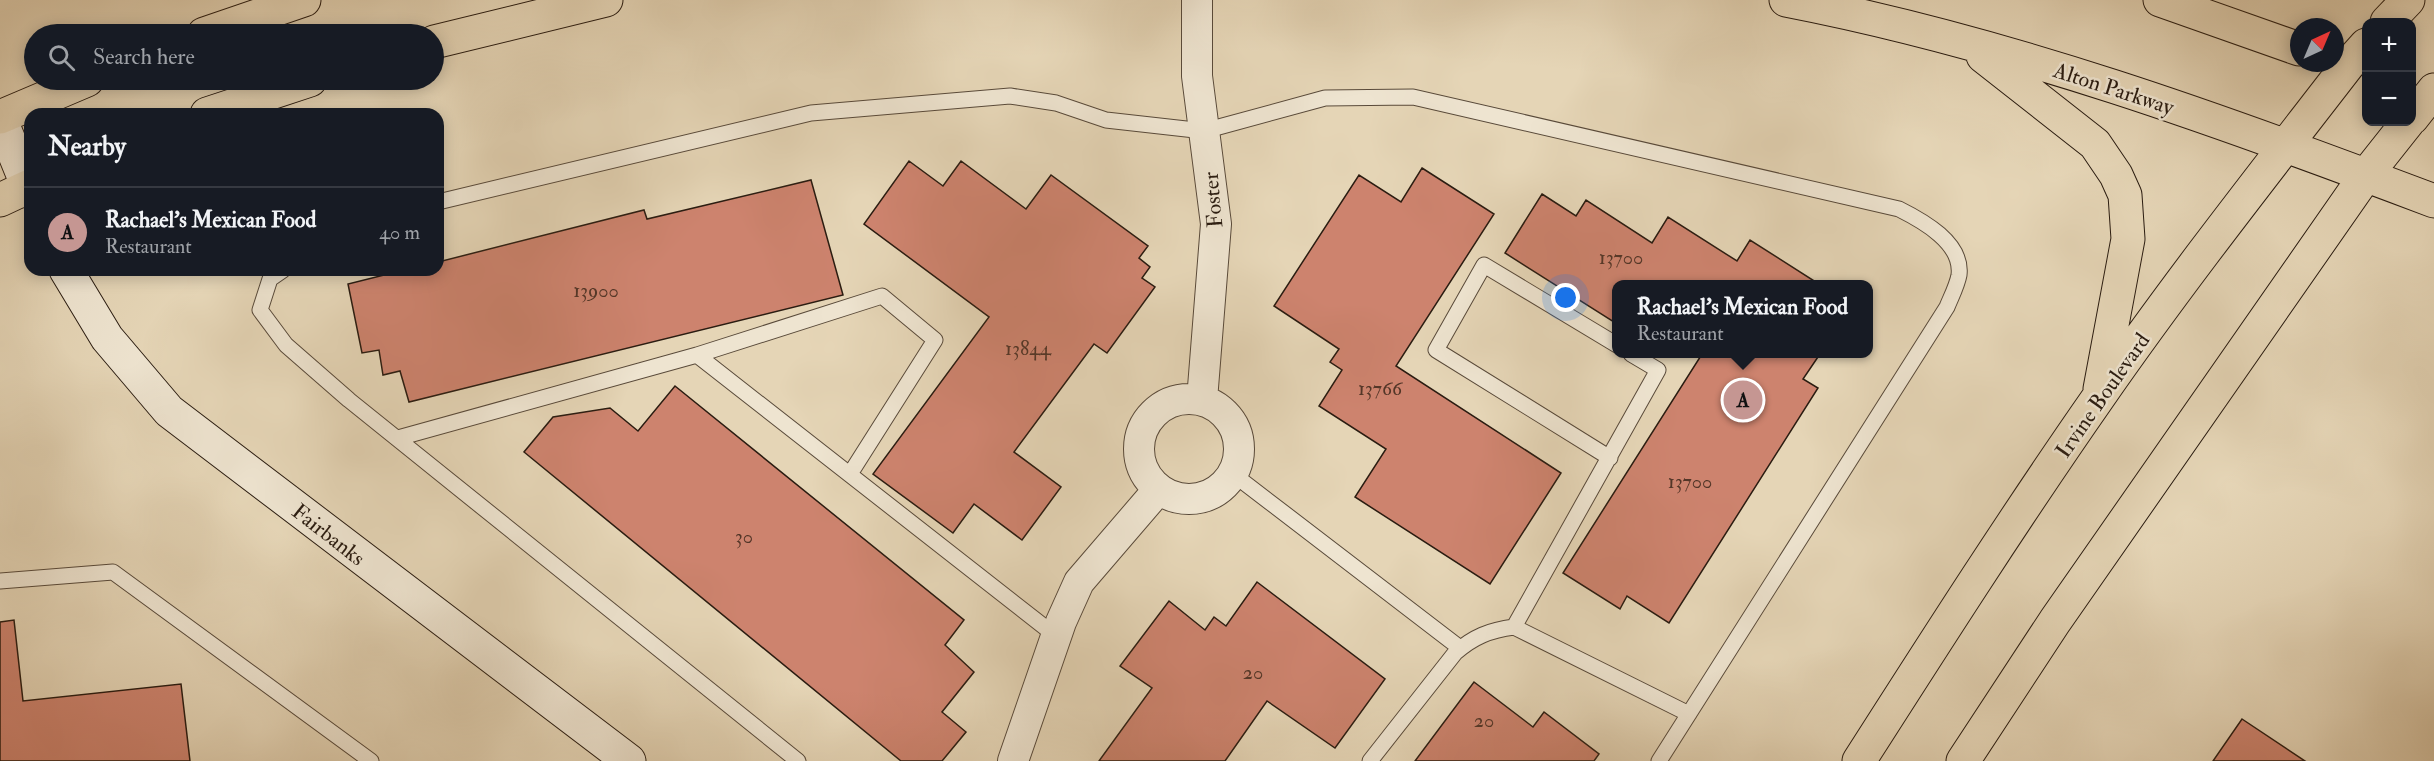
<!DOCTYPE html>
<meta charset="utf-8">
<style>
body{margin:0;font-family:"IM FELL Double Pica",serif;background:#20242c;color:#f1f3f6}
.controls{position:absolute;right:18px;top:18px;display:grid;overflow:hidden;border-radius:12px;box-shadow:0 3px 15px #0003}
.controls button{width:54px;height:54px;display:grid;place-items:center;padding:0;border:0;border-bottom:2px solid #363941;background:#171b24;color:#f1f3f6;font:30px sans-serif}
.compass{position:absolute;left:2290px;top:18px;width:54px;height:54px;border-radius:50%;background:#171b24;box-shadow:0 3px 15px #0003;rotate:44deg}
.you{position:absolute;left:1566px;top:298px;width:21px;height:21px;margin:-15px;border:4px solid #fff;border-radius:50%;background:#1a73e8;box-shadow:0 0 0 9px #1a73e833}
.badge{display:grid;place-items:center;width:39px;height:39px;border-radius:50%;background:#c59692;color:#111;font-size:20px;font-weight:700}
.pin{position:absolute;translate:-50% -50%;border:3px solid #fff;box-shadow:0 2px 6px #0006}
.popup{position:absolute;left:1612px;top:280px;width:261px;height:78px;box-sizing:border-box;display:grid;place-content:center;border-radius:12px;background:#171b24;filter:drop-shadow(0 2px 4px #0005);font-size:20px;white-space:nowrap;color:#9ea1a6}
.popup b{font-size:22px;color:#f1f3f6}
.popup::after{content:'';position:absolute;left:50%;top:100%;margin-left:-12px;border:12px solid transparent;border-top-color:#171b24}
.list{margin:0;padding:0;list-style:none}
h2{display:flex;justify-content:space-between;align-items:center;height:78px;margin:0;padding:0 24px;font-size:26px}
h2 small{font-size:20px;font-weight:400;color:#9ea1a6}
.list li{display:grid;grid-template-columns:39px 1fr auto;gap:18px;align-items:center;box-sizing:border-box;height:90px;padding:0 24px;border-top:2px solid #363941}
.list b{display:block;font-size:22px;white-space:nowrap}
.list p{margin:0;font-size:20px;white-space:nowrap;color:#9ea1a6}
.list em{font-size:20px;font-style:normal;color:#9ea1a6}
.icon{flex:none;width:33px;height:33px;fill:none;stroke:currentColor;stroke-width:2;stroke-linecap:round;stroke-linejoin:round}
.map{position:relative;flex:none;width:2434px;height:761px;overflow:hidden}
.search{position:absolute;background:#171b24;box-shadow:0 3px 15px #0003;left:24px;top:24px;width:420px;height:66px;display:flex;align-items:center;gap:15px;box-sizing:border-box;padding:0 21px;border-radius:33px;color:#9ea1a6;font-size:22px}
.panel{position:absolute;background:#171b24;box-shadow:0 3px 15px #0003;left:24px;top:108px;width:420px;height:168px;border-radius:18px}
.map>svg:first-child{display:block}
.building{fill:#cd836e;stroke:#2a1c11;stroke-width:1.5}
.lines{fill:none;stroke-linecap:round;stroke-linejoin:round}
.lane-casing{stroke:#594a3a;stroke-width:17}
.street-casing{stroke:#594a3a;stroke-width:32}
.secondary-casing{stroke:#2a1c11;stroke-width:35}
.primary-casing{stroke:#2a1c11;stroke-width:35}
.lane{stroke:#eee4d0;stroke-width:15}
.street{stroke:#eee4d0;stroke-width:30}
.secondary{stroke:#eee4d0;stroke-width:33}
.primary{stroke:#e5d5b6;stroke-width:33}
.labels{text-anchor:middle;stroke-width:5;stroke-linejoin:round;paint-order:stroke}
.number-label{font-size:20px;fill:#533628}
.street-label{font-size:22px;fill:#2a1c11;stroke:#eee4d0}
</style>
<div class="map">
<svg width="2434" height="761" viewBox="0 0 2434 761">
<rect width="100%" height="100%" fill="#e5d5b6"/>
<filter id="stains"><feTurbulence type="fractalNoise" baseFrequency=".00333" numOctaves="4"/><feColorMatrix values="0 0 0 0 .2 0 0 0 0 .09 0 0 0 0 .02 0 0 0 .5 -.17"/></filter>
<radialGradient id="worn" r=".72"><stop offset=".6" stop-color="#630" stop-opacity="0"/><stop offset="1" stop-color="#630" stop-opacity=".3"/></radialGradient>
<path class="building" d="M909 161 943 186 961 161 1026 209 1051 175 1148 246 1139 258 1150 267 1142 278 1155 287 1107 353 1094 344 1014 452 1061 487 1022 540 974 504 953 533 873 474 989 317 864 224Z
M1422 168 1494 214 1396 366 1561 473 1490 584 1355 497 1386 449 1319 406 1342 370 1330 362 1339 349 1274 306 1359 175 1401 202Z
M811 180 843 295 409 402 400 371 383 375 379 350 362 353 348 284 404 270H438V262L644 210 647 219Z
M1542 194 1576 216 1586 200 1652 243 1668 217 1737 261 1750 240 1819 284H1617V324L1505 253Z
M1702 354H1820L1803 379 1818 388 1669 623 1627 596 1620 609 1563 573Z
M675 386 964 620 945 645 974 672 942 712 966 732 942 761H901L524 452 553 417 610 408 638 431Z
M1257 582 1385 679 1335 748 1267 701 1225 761H1099L1152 688 1120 666 1169 601 1205 630 1214 617 1226 626Z
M14 620 23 701 181 684 190 761H0V622Z
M1474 682 1533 727 1544 712 1599 754 1594 761H1415Z
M2242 719 2305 761H2213Z"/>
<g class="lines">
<defs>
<path id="lane" d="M438 202 811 113 1010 96 1056 103 1106 120 1204 131 1325 98 1413 97 1899 209C1923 221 1963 243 1959 275 1957 286 1951 297 1947 307L1659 761
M283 270 270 279 260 310 286 345 349 400 798 761
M697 355 882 296 935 340 850 474
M398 438 697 355 1056 636
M1610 458 1436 350 1484 265 1617 345
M1233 474 1460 648
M0 581 113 572 371 761
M1514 627 1658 370 1631 354
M1370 761 1455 653C1473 637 1490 630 1514 627L1689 714"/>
<path id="street" d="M1197 0V76L1216 224 1202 400
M1139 449a50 50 0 1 1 100 0a50 50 0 1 1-100 0Z
M1013 761 1061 622 1079 582 1158 490"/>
<path id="secondary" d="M0 118 30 192
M66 270 107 338 169 411 629 761"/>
<path id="primary" d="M1786 0C2008 43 2223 121 2434 201
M2160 0 2299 49
M2387 22 2408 0
M204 34 304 0
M434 42 606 0
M1983 56 2095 144 2116 175 2125 195 2128 239 2100 389
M207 114 310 80
M0 117 87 80
M2412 118 2434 90
M0 200 30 186
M1859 761C1937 639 2015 517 2098 398 2177 284 2263 175 2348 65L2366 45
M1963 761 2055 621 2366 175 2408 122"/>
</defs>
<use href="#lane" class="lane-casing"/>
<use href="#street" class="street-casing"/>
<use href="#secondary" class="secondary-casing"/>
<use href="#primary" class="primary-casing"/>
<use href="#lane" class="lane"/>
<use href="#street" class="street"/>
<use href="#secondary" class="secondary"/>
<use href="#primary" class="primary"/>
</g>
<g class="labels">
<g class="number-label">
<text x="1621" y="264">13700</text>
<text x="596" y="297">13900</text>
<text x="1028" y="355">13844</text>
<text x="1380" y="395">13766</text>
<text x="1690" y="488">13700</text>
<text x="744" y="543">30</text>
<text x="1253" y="679">20</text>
<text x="1484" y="727">20</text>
</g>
<g class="street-label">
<text transform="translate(2114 88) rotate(18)" y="8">Alton Parkway</text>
<text transform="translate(1212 200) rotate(-95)" y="8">Foster</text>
<text transform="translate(2102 395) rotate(-55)" y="8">Irvine Boulevard</text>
<text transform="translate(329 534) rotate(38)" y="8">Fairbanks</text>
</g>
</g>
<rect width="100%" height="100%" filter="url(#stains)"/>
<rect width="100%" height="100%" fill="url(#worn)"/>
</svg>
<div class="controls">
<button>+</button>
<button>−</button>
</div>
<svg class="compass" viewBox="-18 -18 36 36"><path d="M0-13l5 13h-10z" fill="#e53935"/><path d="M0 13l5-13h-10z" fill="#9ea1a6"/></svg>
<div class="you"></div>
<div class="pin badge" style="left:1743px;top:400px">A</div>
<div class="popup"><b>Rachael's Mexican Food</b>Restaurant</div>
<div class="search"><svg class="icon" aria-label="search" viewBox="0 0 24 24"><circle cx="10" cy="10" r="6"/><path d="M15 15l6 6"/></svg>Search here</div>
<section class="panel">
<h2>Nearby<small></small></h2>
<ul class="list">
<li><span class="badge">A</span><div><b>Rachael's Mexican Food</b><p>Restaurant</p></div><em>40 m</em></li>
</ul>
</section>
</div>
